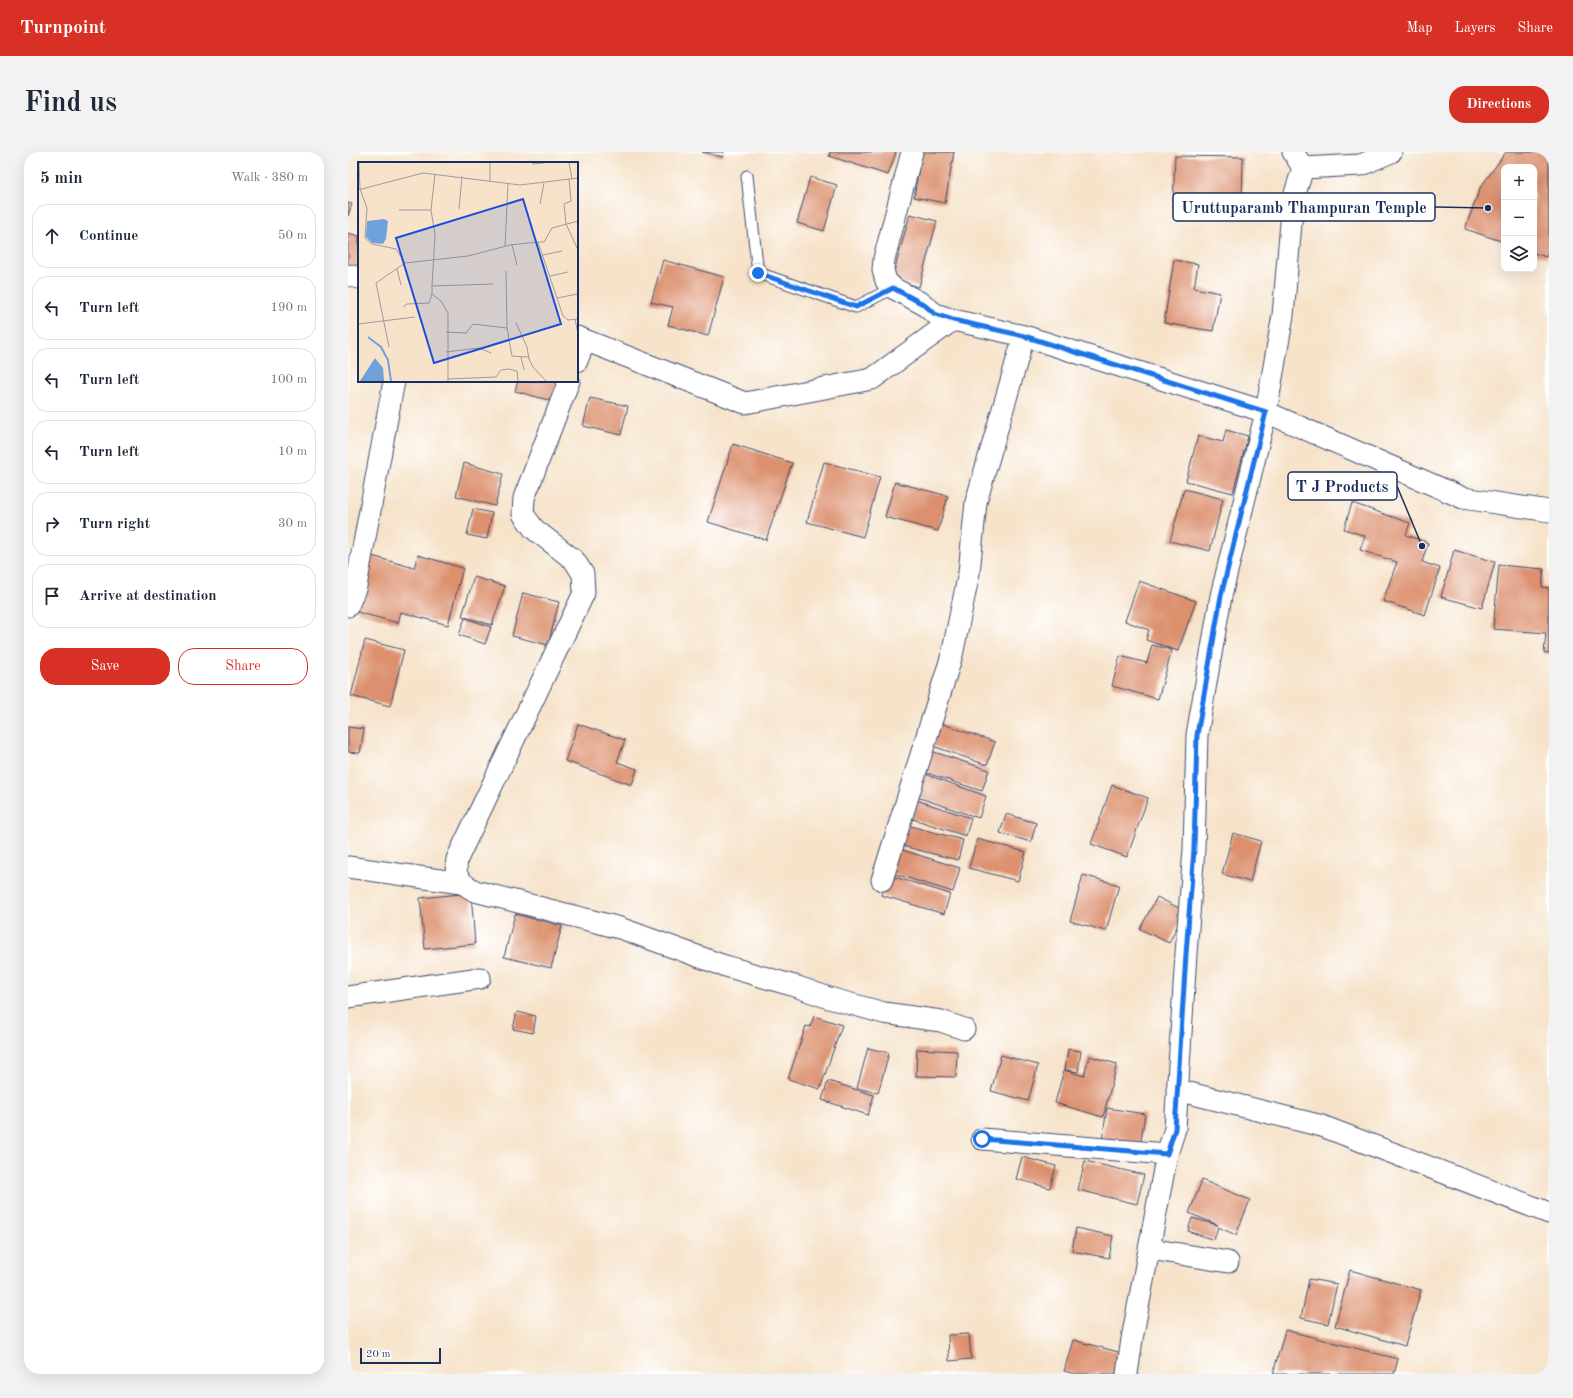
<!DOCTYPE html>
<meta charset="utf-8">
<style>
body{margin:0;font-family:"Old Standard TT",serif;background:#f2f2f3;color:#1f2937}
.controls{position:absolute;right:12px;top:12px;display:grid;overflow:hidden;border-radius:8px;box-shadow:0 4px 16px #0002}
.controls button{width:36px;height:36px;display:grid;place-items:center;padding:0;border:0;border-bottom:1px solid #e0e1e3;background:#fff;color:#1f2937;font:20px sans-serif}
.scale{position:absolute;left:12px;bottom:10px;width:81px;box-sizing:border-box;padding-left:4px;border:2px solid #1b2f5e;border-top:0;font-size:11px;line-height:14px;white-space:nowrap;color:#1b2f5e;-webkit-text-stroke:3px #fff;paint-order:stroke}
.stop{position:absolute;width:12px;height:12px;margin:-9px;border:3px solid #1a73e8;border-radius:50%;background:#fff}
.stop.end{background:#1a73e8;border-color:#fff;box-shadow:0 1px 4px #0008}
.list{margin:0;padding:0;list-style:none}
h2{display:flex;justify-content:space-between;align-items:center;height:52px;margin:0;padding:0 16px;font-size:17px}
h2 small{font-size:13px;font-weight:400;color:#747a83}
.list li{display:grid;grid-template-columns:26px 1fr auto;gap:12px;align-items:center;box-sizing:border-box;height:64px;margin:0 8px 8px;padding:0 8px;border:1px solid #e0e1e3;border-radius:16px}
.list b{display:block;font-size:15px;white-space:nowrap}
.list em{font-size:13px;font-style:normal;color:#747a83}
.actions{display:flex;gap:8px;padding:12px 16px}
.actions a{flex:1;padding:9px 0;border:1px solid #d93025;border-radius:16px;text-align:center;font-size:14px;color:#d93025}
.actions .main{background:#d93025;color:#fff}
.icon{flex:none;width:22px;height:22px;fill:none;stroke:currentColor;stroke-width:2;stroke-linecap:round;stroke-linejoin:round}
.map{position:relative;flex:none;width:1201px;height:1222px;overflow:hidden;border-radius:16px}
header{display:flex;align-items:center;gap:24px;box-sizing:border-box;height:56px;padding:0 20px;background:#d93025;color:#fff}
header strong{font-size:19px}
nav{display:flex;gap:22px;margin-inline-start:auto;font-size:14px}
.intro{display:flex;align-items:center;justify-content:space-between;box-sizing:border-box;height:96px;padding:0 24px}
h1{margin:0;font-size:28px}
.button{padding:10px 18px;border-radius:16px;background:#d93025;color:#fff;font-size:14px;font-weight:700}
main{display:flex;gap:24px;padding:0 24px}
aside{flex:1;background:#fff;border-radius:16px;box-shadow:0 4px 16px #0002}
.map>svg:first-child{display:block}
.building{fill:#dc906e}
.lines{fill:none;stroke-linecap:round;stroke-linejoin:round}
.service-casing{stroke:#3c4a6e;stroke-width:13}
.minor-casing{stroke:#3c4a6e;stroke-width:23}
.service{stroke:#fff;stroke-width:11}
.minor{stroke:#fff;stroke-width:21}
.route{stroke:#1a73e8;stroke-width:5}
.inset-river{fill:none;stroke:#6fa2db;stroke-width:2}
.inset-road{fill:none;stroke:#9e9b9f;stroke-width:1}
.view{fill:#1d4ed8;fill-opacity:0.15;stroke:#1d4ed8;stroke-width:2}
.inset-edge{fill:none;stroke:#1b2f5e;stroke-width:2}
.leader{fill:none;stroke:#1b2f5e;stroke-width:1.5}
.callout-dot{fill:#1b2f5e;stroke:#fff;stroke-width:1.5}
.callout{fill:#fff;stroke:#1b2f5e;stroke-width:1.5}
.callout-label{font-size:16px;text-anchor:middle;font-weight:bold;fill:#1b2f5e}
</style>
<header>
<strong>Turnpoint</strong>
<nav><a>Map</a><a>Layers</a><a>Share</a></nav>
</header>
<div class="intro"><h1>Find us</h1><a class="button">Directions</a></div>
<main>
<aside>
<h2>5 min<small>Walk · 380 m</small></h2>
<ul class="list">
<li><svg class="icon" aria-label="ahead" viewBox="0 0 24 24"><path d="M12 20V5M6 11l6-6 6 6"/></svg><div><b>Continue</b></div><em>50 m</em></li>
<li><svg class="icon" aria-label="left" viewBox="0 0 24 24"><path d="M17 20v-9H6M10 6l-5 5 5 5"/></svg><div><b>Turn left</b></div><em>190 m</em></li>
<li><svg class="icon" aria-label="left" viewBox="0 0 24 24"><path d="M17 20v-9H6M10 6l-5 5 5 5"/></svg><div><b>Turn left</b></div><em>100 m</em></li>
<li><svg class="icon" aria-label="left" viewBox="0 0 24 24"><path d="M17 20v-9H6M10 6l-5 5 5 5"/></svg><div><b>Turn left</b></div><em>10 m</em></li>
<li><svg class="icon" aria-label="right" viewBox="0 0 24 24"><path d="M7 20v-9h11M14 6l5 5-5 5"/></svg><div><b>Turn right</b></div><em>30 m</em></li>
<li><svg class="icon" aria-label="arrive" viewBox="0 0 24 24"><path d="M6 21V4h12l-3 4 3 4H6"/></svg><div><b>Arrive at destination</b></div></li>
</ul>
<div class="actions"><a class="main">Save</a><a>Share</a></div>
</aside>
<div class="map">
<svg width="1201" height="1222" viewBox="0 0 1201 1222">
<rect width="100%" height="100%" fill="#fff"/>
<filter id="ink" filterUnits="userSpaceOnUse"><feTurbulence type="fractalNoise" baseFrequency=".025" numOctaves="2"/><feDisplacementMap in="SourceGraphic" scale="8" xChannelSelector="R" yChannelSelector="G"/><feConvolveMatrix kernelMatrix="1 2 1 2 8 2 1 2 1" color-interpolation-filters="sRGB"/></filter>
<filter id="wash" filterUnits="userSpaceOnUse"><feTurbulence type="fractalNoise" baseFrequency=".012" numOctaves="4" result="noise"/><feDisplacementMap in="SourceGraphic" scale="16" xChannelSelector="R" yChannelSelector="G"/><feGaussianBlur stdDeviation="0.9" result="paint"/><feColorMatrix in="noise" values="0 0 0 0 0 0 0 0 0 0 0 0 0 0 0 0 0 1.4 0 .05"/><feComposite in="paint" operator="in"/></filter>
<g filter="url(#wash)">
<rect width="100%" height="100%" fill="#f6e3ca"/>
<g id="blocks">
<path class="building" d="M354 0H376L375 5Z
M482 0H548L540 23 481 4Z
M574 0H606L597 51 566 45Z
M1158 0H1201V99L1198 105 1186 101V15H1156V90L1117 77 1132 36Z
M827 4 895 5 894 56 825 55Z
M462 25 489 33 476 79 449 71Z
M0 51 4 52 0 64Z
M562 62 589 69 571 135 544 127Z
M0 81 11 84V117L0 114Z
M315 108 376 125 360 184 320 173 325 155 303 150Z
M826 108 850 112 846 136 872 141 865 179 816 171Z
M170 229H210L204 249 167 239Z
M242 246 280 254 273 283 235 274Z
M878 278 900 284 885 341 838 329 850 284 875 290Z
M385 292 444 311 418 388 360 370Z
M476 310 532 325 515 385 459 370Z
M116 311 155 322 147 354 108 344Z
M547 330 600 344 590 379 537 365Z
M836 337 875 347 862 399 822 389Z
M1004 351 1062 371 1058 383 1080 391 1074 410 1092 416 1077 463 1035 449 1049 410 1012 398 1017 384 996 377Z
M125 357 144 361 139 387 119 383Z
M1106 398 1147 410 1134 456 1093 445Z
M70 403 115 416 100 473 53 460 50 471 9 460 24 404 66 416Z
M1151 413 1196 417 1194 435 1201 436V502L1196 501 1198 481 1145 477Z
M126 425 157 434 144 473 114 464Z
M791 429 848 449 830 499 798 488 801 478 777 469Z
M175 441 211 450 200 493 164 484Z
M117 466 143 475 137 492 111 483Z
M17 488 56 498 42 554 3 544Z
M804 493 824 498 810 547 764 534 772 504 799 511Z
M589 570 647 590 639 613 582 593Z
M230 572 277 588 269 610 289 617 284 633 217 609Z
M0 575 16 577 12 601 0 600Z
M583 599 641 618 634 639 576 620Z
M577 622 638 644 631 666 569 645Z
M764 633 800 646 779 705 743 692Z
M568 648 623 666 618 684 562 666Z
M658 662 688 671 683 690 652 681Z
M555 672 615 688 610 708 550 693Z
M885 681 913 689 902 730 874 722Z
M629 687 678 700 670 729 621 716Z
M548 696 612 716 605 740 540 720Z
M540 723 602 742 596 762 533 743Z
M735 723 771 733 758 779 722 769Z
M123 741 127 792 77 797 72 746Z
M809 745 837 759 821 791 792 777Z
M167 762 214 774 203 816 156 805Z
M169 860 188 864 185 881 165 877Z
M466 864 494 873 472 937 440 927 458 874 462 875Z
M520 896 541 901 530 941 509 936Z
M569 897 609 899 608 925 568 924Z
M720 897 733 899 730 920 717 918Z
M653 903 690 913 680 949 643 939Z
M741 904 769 912 755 965 707 951 716 918 736 924Z
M480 929 526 943 520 963 474 948Z
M759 956 797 962 792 995 754 989Z
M674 1005 708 1014 702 1036 668 1027Z
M737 1009 796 1023 789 1052 730 1038Z
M854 1028 902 1048 888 1083 870 1075 866 1088 840 1079 844 1066 870 1073 841 1061Z
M728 1076 765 1084 761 1106 724 1099Z
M1002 1118 1073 1138 1057 1194 987 1174Z
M961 1127 989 1132 980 1172 953 1166Z
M937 1178 1050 1207 1046 1222H925Z
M621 1182 623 1207 601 1209 600 1183Z
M725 1188 774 1201 768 1222H727L716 1219Z"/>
</g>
</g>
<g filter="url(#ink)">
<use href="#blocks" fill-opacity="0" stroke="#3c4a6e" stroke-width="1"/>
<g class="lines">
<defs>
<path id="service" d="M399 24 410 121 508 155 545 136"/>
<path id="minor" d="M564 0 536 107 535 118 538 129 545 136 575 152 587 162 605 168
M945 0 955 16
M0 123 11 126
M229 185 397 251 524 227 605 168 676 184 918 260 1115 346 1201 359
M229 209 237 188
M221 229 176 346 175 362 186 377 226 408 235 422 236 441 109 707C106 726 111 730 127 739L272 776 374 813 450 835 481 846 536 861 593 869 616 877
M0 454 8 434 46 229
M0 715 113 731
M534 728 604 503 621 421 628 350 676 184
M0 845 132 826
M829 938 974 974 1201 1061
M634 987 819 1002
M802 1097 880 1110
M779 1222 784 1187 819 1002 827 977 838 802 846 697 849 583 873 444 918 260 935 163 945 48 955 16 1013 13 1043 0"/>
</defs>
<use href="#service" class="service-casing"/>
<use href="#minor" class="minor-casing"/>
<use href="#service" class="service"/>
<use href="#minor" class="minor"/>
</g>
</g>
<g class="lines" filter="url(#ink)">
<path class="route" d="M410 121 508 155 545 136 575 152 587 162 605 168 676 184 918 260 873 444 849 583 846 697 838 802 827 977 819 1002 634 987"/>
</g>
<g transform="translate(10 10)">
<rect width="220" height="220" fill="#f6e3ca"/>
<path d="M26 57 30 59 28 77 25 82 14 81 8 75 9 59ZM17 196 25 206 26 219H2Z" fill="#6fa2db"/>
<path class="inset-river" d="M10 175 23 185 30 198 33 219"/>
<path class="inset-road" d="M1 1 2 27 9 46 7 76 14 82 38 87 47 101 110 94 152 83 180 80M211 1 214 17M174 2 186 1M77 12 73 48 77 73 74 124V132L83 139 90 151V219M211 17 213 39 206 42 208 62 220 88M132 20V1M0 28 65 11 162 23 220 16M182 42 186 21M101 47 104 14M41 48H73M220 59 194 66 186 80H180L205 154 210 158 220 157M154 83 159 103M147 84 150 22M185 93 204 89M39 107 43 123M192 114 210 110M74 124 135 122M199 136 220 132M45 145 49 142 71 141 74 132M217 157 220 172M158 161 169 185 171 197M0 162 57 155M149 166 154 194 170 195 175 205 188 219M88 170 108 171 115 162 149 166 148 109M31 185 18 121 47 101M88 190 121 186 133 191M163 195 166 208M90 217 138 215 143 208 151 207 159 209 160 219"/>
<path class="view" d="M165 37 203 162 76 201 38 76Z"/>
<rect width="220" height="220" class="inset-edge"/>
</g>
<path class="leader" d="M1140 56L1087 55M1074 394L1049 334"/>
<g class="callout-dot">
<circle cx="1140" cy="56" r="4"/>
<circle cx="1074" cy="394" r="4"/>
</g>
<g class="callout">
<rect x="825" y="41" width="262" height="28" rx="4"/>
<rect x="940" y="320" width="109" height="28" rx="4"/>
</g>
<g class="callout-label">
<text x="956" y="61">Uruttuparamb Thampuran Temple</text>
<text x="994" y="340">T J Products</text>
</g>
</svg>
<div class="controls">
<button>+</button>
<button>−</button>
<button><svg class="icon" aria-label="layers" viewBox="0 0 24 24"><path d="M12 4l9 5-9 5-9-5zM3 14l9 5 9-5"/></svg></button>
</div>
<div class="scale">20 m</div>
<div class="stop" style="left:634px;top:987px"></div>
<div class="stop end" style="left:410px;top:121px"></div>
</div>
</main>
